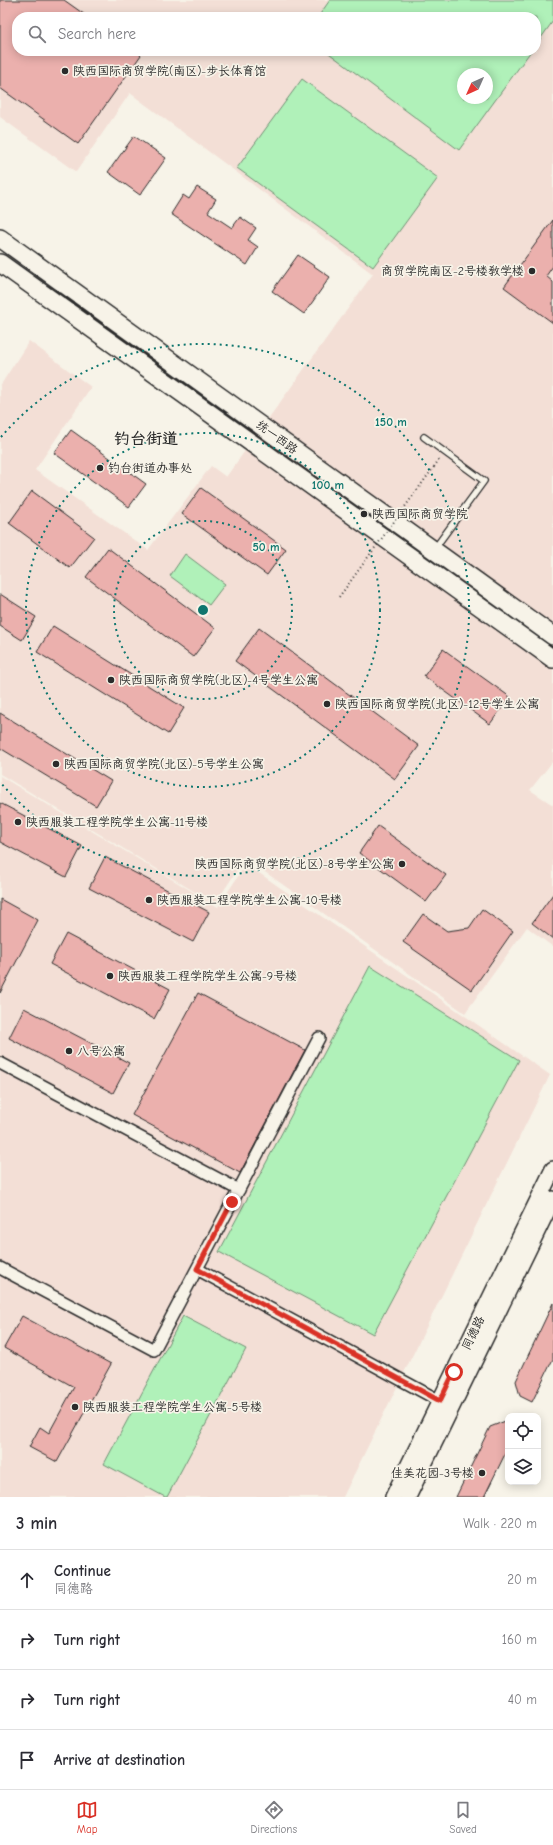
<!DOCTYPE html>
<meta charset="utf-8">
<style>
body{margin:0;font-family:"Comic Neue","LXGW WenKai TC",sans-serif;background:#f7f7f7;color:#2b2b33}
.controls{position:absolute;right:12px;bottom:12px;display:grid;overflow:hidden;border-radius:8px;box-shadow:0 2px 10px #0003}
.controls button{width:36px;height:36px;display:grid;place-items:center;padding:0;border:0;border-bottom:1px solid #e1e1e2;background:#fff;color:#2b2b33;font:20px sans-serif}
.compass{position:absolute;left:457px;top:68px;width:36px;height:36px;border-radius:50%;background:#fff;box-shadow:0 2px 10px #0003;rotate:225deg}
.stop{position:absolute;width:12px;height:12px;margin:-9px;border:3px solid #d93025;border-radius:50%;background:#fff}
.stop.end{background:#d93025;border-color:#fff;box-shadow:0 1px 4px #0008}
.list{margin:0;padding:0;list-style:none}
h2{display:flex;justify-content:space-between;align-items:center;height:52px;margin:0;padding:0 16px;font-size:17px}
h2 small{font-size:13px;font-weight:400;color:#7c7c81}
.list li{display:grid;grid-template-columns:26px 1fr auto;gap:12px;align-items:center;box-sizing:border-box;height:60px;padding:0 16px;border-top:1px solid #e1e1e2}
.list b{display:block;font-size:15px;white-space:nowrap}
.list p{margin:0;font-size:13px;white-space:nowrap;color:#7c7c81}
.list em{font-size:13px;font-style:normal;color:#7c7c81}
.icon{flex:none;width:22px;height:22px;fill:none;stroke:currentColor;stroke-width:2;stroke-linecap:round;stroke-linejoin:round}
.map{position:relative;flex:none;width:553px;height:1497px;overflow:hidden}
.search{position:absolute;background:#fff;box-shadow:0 2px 10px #0003;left:12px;right:12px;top:12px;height:44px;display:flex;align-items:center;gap:10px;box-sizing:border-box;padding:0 14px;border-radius:16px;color:#7c7c81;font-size:15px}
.sheet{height:292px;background:#fff}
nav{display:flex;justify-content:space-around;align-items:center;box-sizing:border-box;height:56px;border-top:1px solid #e1e1e2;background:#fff;font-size:11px;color:#7c7c81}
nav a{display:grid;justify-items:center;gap:2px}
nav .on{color:#d93025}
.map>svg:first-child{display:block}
.built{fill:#f3dfd6;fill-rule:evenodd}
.green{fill:#b0f1b9;stroke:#6e8e72;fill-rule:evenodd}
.building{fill:#ebb0ad;stroke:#2b2b2b}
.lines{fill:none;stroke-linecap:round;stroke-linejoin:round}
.lane-casing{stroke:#2b2b2b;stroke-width:8}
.street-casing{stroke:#2b2b2b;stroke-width:14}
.secondary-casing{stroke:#2b2b2b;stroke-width:18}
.primary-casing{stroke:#2b2b2b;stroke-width:20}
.path{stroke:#2b2b2b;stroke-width:2;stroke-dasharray:1 3;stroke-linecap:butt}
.lane{stroke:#f7f3e8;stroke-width:5.5}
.street{stroke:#f7f3e8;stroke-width:11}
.secondary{stroke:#f7f3e8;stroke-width:15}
.primary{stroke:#f7f3e8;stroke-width:17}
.path-bridge{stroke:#2b2b2b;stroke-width:2;stroke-dasharray:1 3;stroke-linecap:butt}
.route{stroke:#d93025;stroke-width:5}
.ring{fill:none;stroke:#0f766e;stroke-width:2;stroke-dasharray:2 4}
.poi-dot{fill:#2b2b2b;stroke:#f7f3e8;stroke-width:1.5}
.labels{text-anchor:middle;stroke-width:3.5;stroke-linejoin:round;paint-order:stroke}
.poi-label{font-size:12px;fill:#2b2b2b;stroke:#f7f3e8;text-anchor:start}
.street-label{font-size:12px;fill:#2b2b2b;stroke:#f7f3e8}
.district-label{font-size:16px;font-weight:bold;fill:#2b2b2b;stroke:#f7f3e8}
.centre{fill:#0f766e;stroke:#f7f3e8;stroke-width:2}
.ring-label{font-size:12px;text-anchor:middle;font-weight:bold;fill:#0f766e;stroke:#f7f3e8;stroke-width:3.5;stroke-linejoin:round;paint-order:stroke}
</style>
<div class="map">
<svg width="553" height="1497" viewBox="0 0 553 1497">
<rect width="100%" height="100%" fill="#f7f3e8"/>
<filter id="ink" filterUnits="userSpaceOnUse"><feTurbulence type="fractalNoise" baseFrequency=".025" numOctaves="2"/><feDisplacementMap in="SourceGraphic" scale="8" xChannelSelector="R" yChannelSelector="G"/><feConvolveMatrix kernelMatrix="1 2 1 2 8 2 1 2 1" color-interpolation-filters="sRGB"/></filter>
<g filter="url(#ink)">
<path class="built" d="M0 0H553V761L530 790 553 805V947L527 927 465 1013 245 858 215 904 0 774V386L29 341 91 387 35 470 148 550 211 466 226 477 373 274 130 93 76 172 0 117ZM17 17H536V51H17ZM463 74H487V98H463Z
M0 776 218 907 246 864 550 1075 343 1497H0Z"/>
<path class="green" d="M330 0H553V21L536 45V17H318Z
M326 51H531L459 150ZM463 74H487V98H463Z
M302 79 438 178 373 267 237 168Z
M185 554 225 584 209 605 170 576Z
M370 966 519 1060 373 1334 219 1252Z
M183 1316 246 1349 167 1497H165L104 1464Z"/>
<path class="building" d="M0 0H64L88 17H17V51H136L141 55 78 144 0 88Z
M134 136 166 158 140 195 108 172Z
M197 187 216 199 208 212 232 228 240 217 256 228 248 240 258 247 247 265 171 214 183 195 189 199Z
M553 220V266L546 276 553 282V323L504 287Z
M298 255 330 277 304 314 272 291Z
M71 430 146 484 129 507 54 453Z
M201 488 286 549 267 575 182 514Z
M32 491 94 537 70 568 9 523Z
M108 548 215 628 193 657 86 577Z
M0 594 36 617 22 640 0 626Z
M53 626 184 708 168 734 37 652Z
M259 628 419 746 395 779 235 661Z
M443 649 510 697 490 724 424 676Z
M0 713 111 781 96 806 0 748Z
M0 803 82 846 66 877 0 842Z
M378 826 446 875 426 902 359 853Z
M105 857 209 912 193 942 89 888Z
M553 894V939L532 923Z
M0 899 38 920 0 993Z
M482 909 513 931 472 990 403 942 423 914 447 931 469 928Z
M66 934 170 989 154 1019 50 964Z
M198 993 305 1050 240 1173 132 1115Z
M24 1008 129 1063 113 1093 9 1038Z
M553 1303V1359L532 1402 520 1396 516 1381Z
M22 1316 111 1364 57 1462 29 1447 40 1427 49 1433 74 1387 4 1348Z
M508 1420V1448L484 1497H456L490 1427Z"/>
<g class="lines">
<defs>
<path id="lane" d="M424 437 484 481 435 548"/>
<path id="street" d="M0 1063 239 1190
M0 1268 154 1350 319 1038
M197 1269 440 1401"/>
<path id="secondary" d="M393 1497 553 1169
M408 1497 553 1199"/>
<path id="primary" d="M0 238 553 636
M0 263 553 659"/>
</defs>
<use href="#lane" class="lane-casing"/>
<use href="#street" class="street-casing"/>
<use href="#secondary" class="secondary-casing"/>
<use href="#primary" class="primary-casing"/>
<path class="path" d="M434 467 440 458"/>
<use href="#lane" class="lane"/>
<use href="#street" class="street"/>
<use href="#secondary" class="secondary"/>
<use href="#primary" class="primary"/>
<path class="path-bridge" d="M339 597 434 467"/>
</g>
</g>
<g class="lines" filter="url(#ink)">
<path class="route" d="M232 1202 197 1269 440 1401 454 1372"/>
</g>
<g class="ring">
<circle cx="203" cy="610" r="89"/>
<circle cx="203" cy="610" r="177"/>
<path d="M1 437A266 266 0 1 1 1 783"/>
</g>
<g class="poi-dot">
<circle cx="65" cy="71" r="4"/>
<circle cx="532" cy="271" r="4"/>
<circle cx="100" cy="468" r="4"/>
<circle cx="364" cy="514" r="4"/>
<circle cx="111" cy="680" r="4"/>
<circle cx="327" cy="704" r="4"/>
<circle cx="56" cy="764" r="4"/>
<circle cx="18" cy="822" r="4"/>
<circle cx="402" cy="864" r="4"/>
<circle cx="149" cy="900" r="4"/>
<circle cx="110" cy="976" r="4"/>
<circle cx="69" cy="1051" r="4"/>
<circle cx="75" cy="1407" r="4"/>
<circle cx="482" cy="1473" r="4"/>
</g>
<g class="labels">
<g class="poi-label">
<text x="73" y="75">陕西国际商贸学院(南区)-步长体育馆</text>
<text x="524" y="275" text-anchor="end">商贸学院南区-2号楼教学楼</text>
<text x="108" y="472">钓台街道办事处</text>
<text x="372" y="518">陕西国际商贸学院</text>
<text x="119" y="684">陕西国际商贸学院(北区)-4号学生公寓</text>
<text x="335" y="708">陕西国际商贸学院(北区)-12号学生公寓</text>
<text x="64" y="768">陕西国际商贸学院(北区)-5号学生公寓</text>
<text x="26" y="826">陕西服装工程学院学生公寓-11号楼</text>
<text x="394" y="868" text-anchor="end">陕西国际商贸学院(北区)-8号学生公寓</text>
<text x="157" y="904">陕西服装工程学院学生公寓-10号楼</text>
<text x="118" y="980">陕西服装工程学院学生公寓-9号楼</text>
<text x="77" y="1055">八号公寓</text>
<text x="83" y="1411">陕西服装工程学院学生公寓-5号楼</text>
<text x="474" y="1477" text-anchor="end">佳美花园-3号楼</text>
</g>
<g class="street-label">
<text transform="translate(277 437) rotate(36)" y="4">统一西路</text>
<text transform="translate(473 1333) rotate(-64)" y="4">同德路</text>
</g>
<g class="district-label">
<text x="146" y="444">钓台街道</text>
</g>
</g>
<circle cx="203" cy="610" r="6" class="centre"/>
<g class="ring-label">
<text x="391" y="426">150 m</text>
<text x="328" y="489">100 m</text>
<text x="266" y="551">50 m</text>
</g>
</svg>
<div class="controls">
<button><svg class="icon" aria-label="locate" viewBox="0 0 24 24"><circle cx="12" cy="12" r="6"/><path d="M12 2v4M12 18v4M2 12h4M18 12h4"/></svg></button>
<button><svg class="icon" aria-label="layers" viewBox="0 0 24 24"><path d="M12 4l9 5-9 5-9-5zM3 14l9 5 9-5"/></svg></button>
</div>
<svg class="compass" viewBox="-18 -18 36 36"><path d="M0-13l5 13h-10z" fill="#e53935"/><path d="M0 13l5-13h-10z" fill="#7c7c81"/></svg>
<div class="stop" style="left:454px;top:1372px"></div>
<div class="stop end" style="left:232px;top:1202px"></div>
<div class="search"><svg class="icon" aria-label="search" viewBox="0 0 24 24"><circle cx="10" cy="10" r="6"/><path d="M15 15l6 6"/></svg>Search here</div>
</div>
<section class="sheet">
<h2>3 min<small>Walk · 220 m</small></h2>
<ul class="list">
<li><svg class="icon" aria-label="ahead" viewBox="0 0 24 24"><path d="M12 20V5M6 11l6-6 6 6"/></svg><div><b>Continue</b><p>同德路</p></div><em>20 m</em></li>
<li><svg class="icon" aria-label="right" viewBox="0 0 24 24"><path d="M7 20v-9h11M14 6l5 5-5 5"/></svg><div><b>Turn right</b></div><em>160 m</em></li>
<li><svg class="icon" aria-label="right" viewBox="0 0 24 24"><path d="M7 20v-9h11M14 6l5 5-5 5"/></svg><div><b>Turn right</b></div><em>40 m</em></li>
<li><svg class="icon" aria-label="arrive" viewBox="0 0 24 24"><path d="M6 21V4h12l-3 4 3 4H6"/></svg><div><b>Arrive at destination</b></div></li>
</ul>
</section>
<nav>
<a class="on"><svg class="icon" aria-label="map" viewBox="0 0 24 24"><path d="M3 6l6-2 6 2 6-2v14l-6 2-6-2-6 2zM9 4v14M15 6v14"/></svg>Map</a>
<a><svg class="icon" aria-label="directions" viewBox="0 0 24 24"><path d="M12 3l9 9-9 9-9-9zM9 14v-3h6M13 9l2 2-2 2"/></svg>Directions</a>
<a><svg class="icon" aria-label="saved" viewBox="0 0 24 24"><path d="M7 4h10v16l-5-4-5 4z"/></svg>Saved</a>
</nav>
